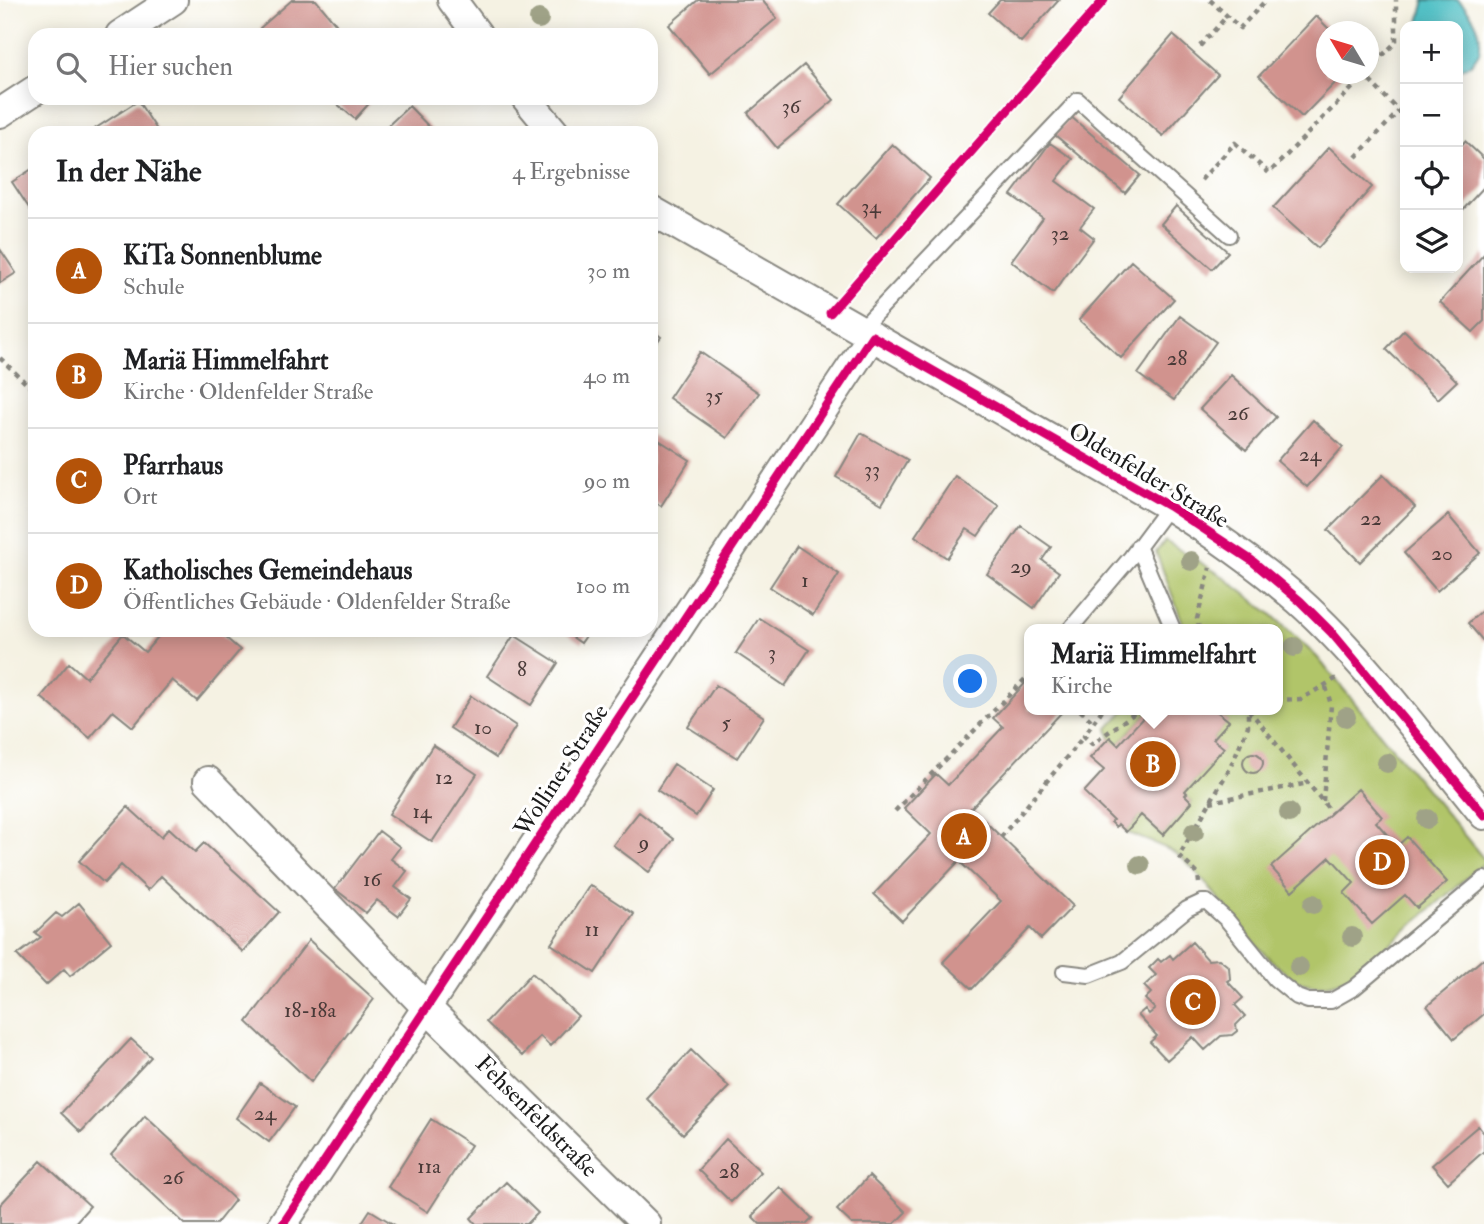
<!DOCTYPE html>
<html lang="de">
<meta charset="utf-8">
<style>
body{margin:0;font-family:"IM FELL Double Pica",serif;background:#f2f2f2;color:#202124}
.controls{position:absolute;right:21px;top:21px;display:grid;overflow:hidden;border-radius:14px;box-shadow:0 4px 18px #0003}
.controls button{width:63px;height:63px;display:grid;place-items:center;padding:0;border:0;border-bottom:2px solid #e0e0e0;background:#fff;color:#202124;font:35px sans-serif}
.compass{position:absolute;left:1316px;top:21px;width:63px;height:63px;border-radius:50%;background:#fff;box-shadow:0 4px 18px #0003;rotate:308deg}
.you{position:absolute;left:971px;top:682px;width:24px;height:24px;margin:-18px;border:5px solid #fff;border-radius:50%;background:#1a73e8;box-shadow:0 0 0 10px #1a73e833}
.badge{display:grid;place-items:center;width:46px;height:46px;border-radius:50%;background:#b45309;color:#fff;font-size:23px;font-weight:700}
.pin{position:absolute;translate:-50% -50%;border:4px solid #fff;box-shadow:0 2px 7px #0006}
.popup{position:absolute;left:1024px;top:624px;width:259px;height:91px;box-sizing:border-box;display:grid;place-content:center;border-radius:14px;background:#fff;filter:drop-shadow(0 2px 5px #0005);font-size:23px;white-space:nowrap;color:#757577}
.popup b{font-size:26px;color:#202124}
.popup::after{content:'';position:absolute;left:50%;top:100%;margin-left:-14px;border:14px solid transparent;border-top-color:#fff}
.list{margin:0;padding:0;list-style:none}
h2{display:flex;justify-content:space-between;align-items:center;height:91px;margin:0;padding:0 28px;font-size:30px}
h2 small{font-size:23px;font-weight:400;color:#757577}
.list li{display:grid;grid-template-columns:46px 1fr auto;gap:21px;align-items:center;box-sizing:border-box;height:105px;padding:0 28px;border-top:2px solid #e0e0e0}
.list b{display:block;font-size:26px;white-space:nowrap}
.list p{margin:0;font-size:23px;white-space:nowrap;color:#757577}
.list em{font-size:23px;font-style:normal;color:#757577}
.icon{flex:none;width:38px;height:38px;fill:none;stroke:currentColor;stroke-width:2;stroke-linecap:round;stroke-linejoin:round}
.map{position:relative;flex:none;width:1484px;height:1224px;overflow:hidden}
.search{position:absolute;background:#fff;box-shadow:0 4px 18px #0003;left:28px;top:28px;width:630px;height:77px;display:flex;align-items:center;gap:18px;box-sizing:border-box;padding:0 24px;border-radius:21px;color:#757577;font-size:26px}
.panel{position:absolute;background:#fff;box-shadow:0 4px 18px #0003;left:28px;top:126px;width:630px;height:511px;border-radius:21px}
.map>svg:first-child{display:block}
.green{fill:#b1c569;stroke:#667042;stroke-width:2}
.water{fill:#52c1c6;stroke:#376e71;stroke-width:2}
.building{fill:#d1938e}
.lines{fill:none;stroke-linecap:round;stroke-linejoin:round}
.lane-casing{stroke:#888780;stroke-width:18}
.street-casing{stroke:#888780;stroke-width:32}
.path{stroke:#888780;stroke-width:4.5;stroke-dasharray:5 5;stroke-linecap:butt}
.lane{stroke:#fff;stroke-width:14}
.street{stroke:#fff;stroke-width:28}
.cycleway-casing{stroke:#fff;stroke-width:13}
.cycleway{stroke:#d6006c;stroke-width:9}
.tree{fill:#9fa287}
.labels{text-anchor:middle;stroke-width:6;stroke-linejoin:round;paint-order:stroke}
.number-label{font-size:21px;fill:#493a38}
.street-label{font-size:24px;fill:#1c1c1c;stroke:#fff}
</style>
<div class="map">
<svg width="1484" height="1224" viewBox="0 0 1484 1224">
<rect width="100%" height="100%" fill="#fff"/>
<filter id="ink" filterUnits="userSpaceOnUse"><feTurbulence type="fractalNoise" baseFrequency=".0143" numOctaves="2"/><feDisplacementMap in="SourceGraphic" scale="14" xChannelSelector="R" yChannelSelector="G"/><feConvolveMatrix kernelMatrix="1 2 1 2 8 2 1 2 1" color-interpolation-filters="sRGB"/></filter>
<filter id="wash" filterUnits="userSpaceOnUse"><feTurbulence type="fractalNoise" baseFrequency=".00686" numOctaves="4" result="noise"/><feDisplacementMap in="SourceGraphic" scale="28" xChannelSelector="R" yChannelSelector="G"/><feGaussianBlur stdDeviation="1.57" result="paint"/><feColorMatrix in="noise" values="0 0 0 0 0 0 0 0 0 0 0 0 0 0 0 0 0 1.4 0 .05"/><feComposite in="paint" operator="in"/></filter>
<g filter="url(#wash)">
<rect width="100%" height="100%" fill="#f5f2e3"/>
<path class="green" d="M1165 541 1221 575 1271 614 1317 657 1484 859V863L1355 974C1339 982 1321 989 1304 983 1266 971 1217 889 1184 860 1170 847 1144 840 1126 832L1141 815 1163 835 1192 802 1185 795V791L1223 748 1213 739 1228 721 1215 710H1277V629H1185L1156 552Z
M1125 710H1150L1118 745 1110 737 1108 728Z"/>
<path class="water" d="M1425 0H1458C1473 14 1484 32 1479 53 1473 63 1469 67 1458 70V26H1418Z"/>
<g id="blocks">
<path class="building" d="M292 0H316L336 24 324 35H266L260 28Z
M698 0H762L777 18 710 74 669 25Z
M1000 0H1059L1021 42 988 13Z
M1316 16 1332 32H1326V74H1344L1302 117 1259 76Z
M1173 35 1218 75 1163 136 1119 97Z
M804 65 834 100 777 148 748 113Z
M330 98H374L355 119Z
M138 101 159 133H95L93 130Z
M409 106 435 133H380Z
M1070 116 1140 175 1125 193 1055 135Z
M1465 141 1484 159V187L1458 215V149Z
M1050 143 1073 159 1056 181 1094 209 1080 227 1094 238 1053 293 1011 261 1043 218 1011 195Z
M892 144 930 178 876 238 838 204Z
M1329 147 1372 187 1318 248 1273 208Z
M35 167V217L12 182Z
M1176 206 1228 252 1212 269 1161 224Z
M0 249 16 273 0 283Z
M1484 254V321L1473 332 1440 302Z
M1131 261 1174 299 1121 358 1079 320Z
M1180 316 1216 342 1174 400 1138 374Z
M651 329 661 337 651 350Z
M1404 330 1457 381 1438 399 1386 349Z
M700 352 759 393 727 438 669 398Z
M1231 375 1276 417 1246 450 1200 409Z
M1313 420 1343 447 1307 487 1277 461Z
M861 433 908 460 882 504 836 477Z
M651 435 690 460 661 506 651 500Z
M1383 475 1415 507 1360 562 1328 530Z
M955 476 999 506 978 536 967 529 947 558 915 536Z
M1448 515 1480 553 1437 591 1404 553Z
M1021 526 1051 547 1042 560 1059 572 1034 608 987 574Z
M797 546 839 574 813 615 770 587Z
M1484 609V642L1468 623Z
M759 618 809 650 785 686 736 653Z
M164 630H217L240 650 197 701 172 680 133 727 113 711 90 738 41 697 69 663 86 678 123 634 145 652Z
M562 630H590L581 643Z
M514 635 558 663 531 705 487 676Z
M1029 679V710L1063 711 971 808 1073 906 1041 939 1030 928 972 989 943 962 1001 901 959 861 902 921 874 894 931 834 904 808 936 774 948 785 1003 727 993 718Z
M716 685 764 717 737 758 688 727Z
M471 696 516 726 496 758 450 728Z
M1150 710H1215L1229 721 1213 739 1224 748 1185 791 1187 793 1185 795 1192 802 1163 835 1141 815 1126 832 1118 824 1116 827 1111 822 1113 820 1084 792 1104 770 1090 758 1110 737 1118 745Z
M433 745 477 774 432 842 389 814Z
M1243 763a10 10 0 1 1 20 0a10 10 0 1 1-20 0Z
M674 764 713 790 696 816 657 790Z
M1358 789 1382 817 1376 822 1397 846 1407 837 1447 882 1417 908 1405 895 1372 924 1344 893 1354 883 1330 857 1292 891 1271 867Z
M128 807 161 837 169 828 195 852 204 843 279 912 243 952 161 876 148 890 121 865 104 883 79 861Z
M639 812 674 839 649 872 613 845Z
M379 831 400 847 391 859 407 871 395 887 411 899 398 916 377 900 366 913 335 889Z
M590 885 634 914 595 973 551 944Z
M79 903 111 942 70 976 64 969 46 985 17 955 41 937 35 933 56 913 62 917Z
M309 940 374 999 311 1082 247 1022Z
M1192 942 1208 960 1219 959 1229 967 1230 979 1227 981 1243 998 1235 1005 1245 1016 1236 1025 1237 1031 1232 1035 1221 1036 1205 1050 1193 1037 1167 1060 1150 1042 1157 1036 1138 1015 1145 1009 1149 1014 1155 1009 1145 999 1151 993 1144 986 1156 975 1149 968 1158 959 1161 962 1170 955 1173 959Z
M1484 958V1014L1454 1039 1427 1006Z
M532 973 578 1016 550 1046 540 1036 522 1056 486 1022Z
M131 1039 151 1057 81 1132 61 1113Z
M691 1050 729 1087 683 1134 646 1098Z
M260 1083 295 1107 269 1142 236 1118Z
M145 1116 235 1200 216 1224H185L111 1155Z
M431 1119 471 1145 428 1212 388 1187Z
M1478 1126 1484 1133V1151L1448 1183 1432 1165Z
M726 1139 761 1172 731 1202 698 1170Z
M41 1161 90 1206 74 1224H0V1205Z
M869 1176 906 1212 894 1224H852L837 1210Z
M506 1182 538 1213 527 1224H476L471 1218Z
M780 1187 812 1218 806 1224H760L752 1216Z
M370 1210 393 1224H361Z"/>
</g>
</g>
<g filter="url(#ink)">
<use href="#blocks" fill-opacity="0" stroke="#888780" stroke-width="2"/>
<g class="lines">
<defs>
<path id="lane" d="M860 330 1078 100 1229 235
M1138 546 1173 629
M1070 629 1131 557 1169 506
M1064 972 1089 975 1122 962 1187 909 1202 902H1207L1227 920 1275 979 1297 997 1308 1001H1331L1354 988 1484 879"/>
<path id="street" d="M452 0 478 35
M120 35 173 0
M526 98 555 133
M0 113 35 90
M651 210 1169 506C1215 535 1258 565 1299 601 1367 662 1426 744 1484 815
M208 781 427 1008 646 1224
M283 1224 872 336"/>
</defs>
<use href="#lane" class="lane-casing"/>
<use href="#street" class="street-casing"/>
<path class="path" d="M1210 0 1240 28 1266 0
M1200 46 1227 16
M1368 70 1396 42V0
M1356 157 1399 111 1364 75
M1201 180 1235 143 1269 173 1366 74
M0 358 35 392
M1199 629 1197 619 1210 568
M1277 700 1301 699 1337 678
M1080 710 1093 722
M1102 710 1084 736 1092 744 1139 710
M1249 710 1332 813
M1323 801 1331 705 1326 687
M1210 802 1309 783
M895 811 1029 675
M1001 837 1084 736
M1199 883 1198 874 1179 856 1230 768 1248 726V710"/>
<use href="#lane" class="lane"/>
<use href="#street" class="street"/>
<defs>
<path id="cycleway" d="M830 313 1104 0
M283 1224 872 336 1169 506 1251 560 1300 601 1332 633 1484 815"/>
</defs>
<use href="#cycleway" class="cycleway-casing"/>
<use href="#cycleway" class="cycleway"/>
</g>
<g class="tree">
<circle cx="539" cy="19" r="10"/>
<circle cx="1191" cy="561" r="10"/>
<circle cx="1294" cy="647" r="10"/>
<circle cx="1346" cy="717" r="10"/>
<circle cx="1387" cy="763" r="10"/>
<circle cx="1289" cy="813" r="10"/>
<circle cx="1427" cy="819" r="10"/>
<circle cx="1194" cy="832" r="10"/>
<circle cx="1140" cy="865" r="10"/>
<circle cx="1313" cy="904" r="10"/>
<circle cx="1352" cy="937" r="10"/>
<circle cx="1299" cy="967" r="10"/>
</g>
</g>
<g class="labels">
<g class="number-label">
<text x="791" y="113">36</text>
<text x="871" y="213">34</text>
<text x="1060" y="240">32</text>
<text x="1177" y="365">28</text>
<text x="714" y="402">35</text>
<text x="1238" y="420">26</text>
<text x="1310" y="461">24</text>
<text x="872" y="476">33</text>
<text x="1371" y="525">22</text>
<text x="1442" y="560">20</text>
<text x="1021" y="573">29</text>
<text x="805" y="587">1</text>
<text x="772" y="659">3</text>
<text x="522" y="676">8</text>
<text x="726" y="729">5</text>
<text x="483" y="734">10</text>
<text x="444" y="784">12</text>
<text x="422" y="818">14</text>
<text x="644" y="849">9</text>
<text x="372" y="886">16</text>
<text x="592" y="936">11</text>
<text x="310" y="1017">18-18a</text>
<text x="265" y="1120">24</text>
<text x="429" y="1173">11a</text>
<text x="729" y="1178">28</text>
<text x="173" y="1184">26</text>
</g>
<g class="street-label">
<text transform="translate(1149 475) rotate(31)" y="8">Oldenfelder Straße</text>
<text transform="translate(561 770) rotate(-57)" y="8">Wolliner Straße</text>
<text transform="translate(537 1116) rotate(45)" y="8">Fehsenfeldstraße</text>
</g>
</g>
</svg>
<div class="controls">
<button>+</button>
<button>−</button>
<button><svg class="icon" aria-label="locate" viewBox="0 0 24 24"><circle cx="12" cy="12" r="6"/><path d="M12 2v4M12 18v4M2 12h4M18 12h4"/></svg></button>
<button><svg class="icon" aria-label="layers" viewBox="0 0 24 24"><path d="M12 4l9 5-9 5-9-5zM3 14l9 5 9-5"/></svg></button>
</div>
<svg class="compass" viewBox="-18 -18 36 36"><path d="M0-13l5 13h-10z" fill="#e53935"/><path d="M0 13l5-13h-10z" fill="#757577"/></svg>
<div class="you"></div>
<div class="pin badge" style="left:964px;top:836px">A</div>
<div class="pin badge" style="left:1153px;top:764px">B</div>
<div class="popup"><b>Mariä Himmelfahrt</b>Kirche</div>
<div class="pin badge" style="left:1193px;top:1002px">C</div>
<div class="pin badge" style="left:1382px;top:862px">D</div>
<div class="search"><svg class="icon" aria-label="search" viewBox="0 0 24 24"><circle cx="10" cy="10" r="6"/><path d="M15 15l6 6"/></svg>Hier suchen</div>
<section class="panel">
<h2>In der Nähe<small>4 Ergebnisse</small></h2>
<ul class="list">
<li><span class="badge">A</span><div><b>KiTa Sonnenblume</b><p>Schule</p></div><em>30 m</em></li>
<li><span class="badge">B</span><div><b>Mariä Himmelfahrt</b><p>Kirche · Oldenfelder Straße</p></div><em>40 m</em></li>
<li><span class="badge">C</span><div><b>Pfarrhaus</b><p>Ort</p></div><em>90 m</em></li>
<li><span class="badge">D</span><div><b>Katholisches Gemeindehaus</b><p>Öffentliches Gebäude · Oldenfelder Straße</p></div><em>100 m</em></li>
</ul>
</section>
</div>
